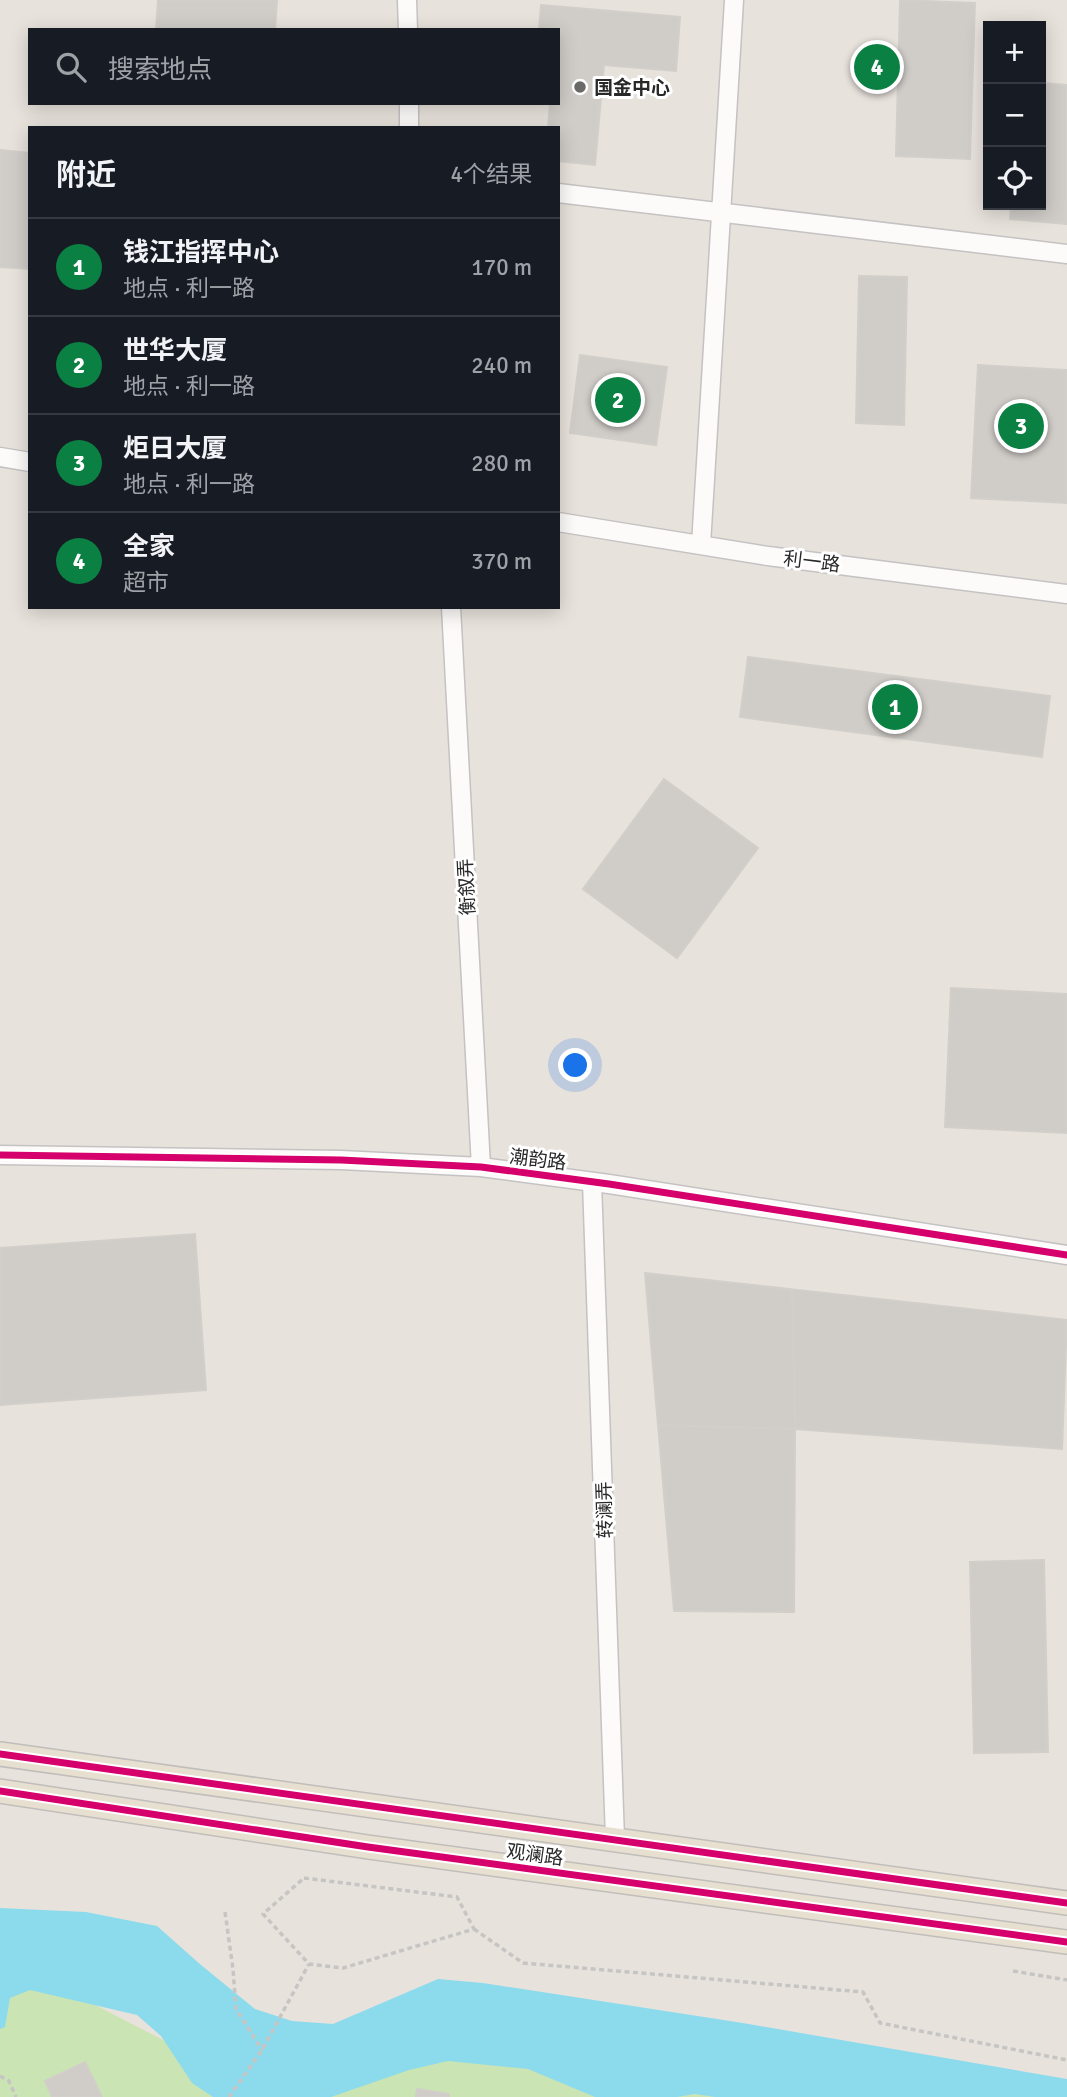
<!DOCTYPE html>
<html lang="zh">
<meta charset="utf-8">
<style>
body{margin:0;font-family:Signika,"Noto Sans SC",sans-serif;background:#242831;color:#f1f3f6}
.controls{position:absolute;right:21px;top:21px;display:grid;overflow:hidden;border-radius:0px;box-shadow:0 4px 18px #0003}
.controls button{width:63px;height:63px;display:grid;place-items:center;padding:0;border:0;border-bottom:2px solid #363941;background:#171b24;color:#f1f3f6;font:35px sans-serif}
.you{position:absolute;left:576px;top:1066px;width:24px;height:24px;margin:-18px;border:5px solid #fff;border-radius:50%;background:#1a73e8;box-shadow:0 0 0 10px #1a73e833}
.badge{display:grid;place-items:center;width:46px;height:46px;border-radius:50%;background:#0b8043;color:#fff;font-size:23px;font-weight:700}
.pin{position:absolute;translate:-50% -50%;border:4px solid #fff;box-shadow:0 2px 7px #0006}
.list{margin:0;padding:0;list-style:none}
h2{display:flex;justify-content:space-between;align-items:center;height:91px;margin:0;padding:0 28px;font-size:30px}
h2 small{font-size:23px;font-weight:400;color:#9ea1a6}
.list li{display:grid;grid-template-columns:46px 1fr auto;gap:21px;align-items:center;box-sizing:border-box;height:98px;padding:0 28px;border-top:2px solid #363941}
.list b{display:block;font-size:26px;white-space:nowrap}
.list p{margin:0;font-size:23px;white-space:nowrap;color:#9ea1a6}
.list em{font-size:23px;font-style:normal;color:#9ea1a6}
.icon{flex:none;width:38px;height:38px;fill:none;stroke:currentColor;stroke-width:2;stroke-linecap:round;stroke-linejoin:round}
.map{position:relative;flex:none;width:1067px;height:2097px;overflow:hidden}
.search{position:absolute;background:#171b24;box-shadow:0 4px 18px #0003;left:28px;top:28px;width:532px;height:77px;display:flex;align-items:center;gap:18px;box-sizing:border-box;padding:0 24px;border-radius:0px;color:#9ea1a6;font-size:26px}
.panel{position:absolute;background:#171b24;box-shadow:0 4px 18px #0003;left:28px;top:126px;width:532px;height:483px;border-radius:0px}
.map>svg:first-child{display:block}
.green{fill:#cbe4b3}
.water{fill:#8cdbed}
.building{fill:#d0ccc8;stroke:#d2cec9;stroke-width:2}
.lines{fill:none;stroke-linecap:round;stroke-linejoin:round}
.minor-casing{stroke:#c4c2c2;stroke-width:21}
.major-casing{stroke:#c0bdbb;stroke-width:26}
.path{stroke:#c6c5c4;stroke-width:3.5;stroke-dasharray:5 3.5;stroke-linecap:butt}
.minor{stroke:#fcfbfa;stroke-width:18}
.major{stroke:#e7e0d1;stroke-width:23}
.cycleway-casing{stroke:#fff;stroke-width:11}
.cycleway{stroke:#d6006c;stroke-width:7}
.poi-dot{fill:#6b6967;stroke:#fff;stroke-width:2.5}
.labels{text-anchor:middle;stroke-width:6;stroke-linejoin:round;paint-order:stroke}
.poi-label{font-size:19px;font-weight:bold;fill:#282828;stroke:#fff;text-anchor:start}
.street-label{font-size:19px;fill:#282828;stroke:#fff}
</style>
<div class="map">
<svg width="1067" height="2097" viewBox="0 0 1067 2097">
<rect width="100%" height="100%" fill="#e8e2dc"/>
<path class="green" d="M0 1956 272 2096 433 2048 753 2097H0Z"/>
<path class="water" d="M0 1908 86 1912 157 1926 201 1965 255 2009 292 2021 333 2024 438 1979 483 1983 743 2023 1067 2079V2097H715L695 2094 677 2097H595L528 2069 448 2061 409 2070 331 2097H213L192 2083 161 2036 137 2015 30 1990 10 1998 5 2027 0 2029Z"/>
<path class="building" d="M158 0H277L275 30H156Z
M900 0 975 3 970 159 896 156Z
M541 5 680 17 676 71 604 65 595 165 558 161V128H548L550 103H558V30H539Z
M1041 83 1067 85V224L1010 219 1011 205H1041Z
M0 150 30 153V269L0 267Z
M859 276 907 277 904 425 856 423Z
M580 355 667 367 656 445 570 433Z
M978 365 1067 370 1066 503 971 498Z
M748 657 1050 696 1042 757 740 717Z
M664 779 758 848 677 958 583 889Z
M951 988 1067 994V1133L945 1127Z
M195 1234 206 1390 0 1405V1248Z
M645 1273 1067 1320 1062 1449 795 1429 794 1612 674 1611Z
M645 1273 792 1290 795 1429 658 1425Z
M1044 1560 1048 1752 974 1753 970 1562Z
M85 2062 102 2097H52L45 2081Z
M417 2089 449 2094V2097H416Z"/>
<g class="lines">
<defs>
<path id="minor" d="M407 0 408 30
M409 103V128
M558 193 1067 254
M0 457 30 462
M558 522 768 556 1067 594
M701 545 734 0
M451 607 481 1167
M0 1155 341 1160 481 1167 609 1184 1067 1255
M592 1182 615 1839"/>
<path id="major" d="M0 1754 1067 1903
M0 1791 368 1847 1067 1942"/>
</defs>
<use href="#minor" class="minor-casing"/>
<use href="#major" class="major-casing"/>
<path class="path" d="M304 1878 457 1897 474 1929 343 1968 309 1964 263 1914Z
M225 1912 233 1969 236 2009 262 2050
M474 1929 523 1963 863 1992 880 2023 1067 2060
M1013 1971 1067 1980
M0 2076 9 2081 16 2097
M229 2097 262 2050 309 1964"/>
<use href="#minor" class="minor"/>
<use href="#major" class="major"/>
<defs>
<path id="cycleway" d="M0 1155 341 1160 481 1167 609 1184 1067 1255
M0 1754 1067 1903
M0 1791 368 1847 1067 1942"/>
</defs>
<use href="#cycleway" class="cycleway-casing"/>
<use href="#cycleway" class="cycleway"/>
</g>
<circle class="poi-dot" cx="580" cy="87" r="7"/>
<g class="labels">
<g class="poi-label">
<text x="594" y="94">国金中心</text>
</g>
<g class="street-label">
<text transform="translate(812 561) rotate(7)" y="7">利一路</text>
<text transform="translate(466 887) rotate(-93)" y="7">衡叙弄</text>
<text transform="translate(538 1159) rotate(7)" y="7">潮韵路</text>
<text transform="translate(604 1510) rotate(-92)" y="7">转澜弄</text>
<text transform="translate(535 1854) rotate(8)" y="7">观澜路</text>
</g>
</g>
</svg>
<div class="controls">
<button>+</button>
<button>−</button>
<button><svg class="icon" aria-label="locate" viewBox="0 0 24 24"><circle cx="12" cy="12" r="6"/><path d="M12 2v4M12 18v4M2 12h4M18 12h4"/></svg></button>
</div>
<div class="you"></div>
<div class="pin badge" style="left:895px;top:707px">1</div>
<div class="pin badge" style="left:618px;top:400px">2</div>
<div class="pin badge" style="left:1021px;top:426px">3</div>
<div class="pin badge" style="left:877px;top:67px">4</div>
<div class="search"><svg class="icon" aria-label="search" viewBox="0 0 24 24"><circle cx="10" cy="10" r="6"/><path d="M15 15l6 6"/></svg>搜索地点</div>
<section class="panel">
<h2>附近<small>4个结果</small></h2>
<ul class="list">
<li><span class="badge">1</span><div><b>钱江指挥中心</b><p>地点 · 利一路</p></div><em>170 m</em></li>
<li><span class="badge">2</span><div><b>世华大厦</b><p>地点 · 利一路</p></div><em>240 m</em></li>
<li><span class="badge">3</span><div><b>炬日大厦</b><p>地点 · 利一路</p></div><em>280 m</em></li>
<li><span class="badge">4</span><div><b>全家</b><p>超市</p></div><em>370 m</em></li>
</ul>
</section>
</div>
